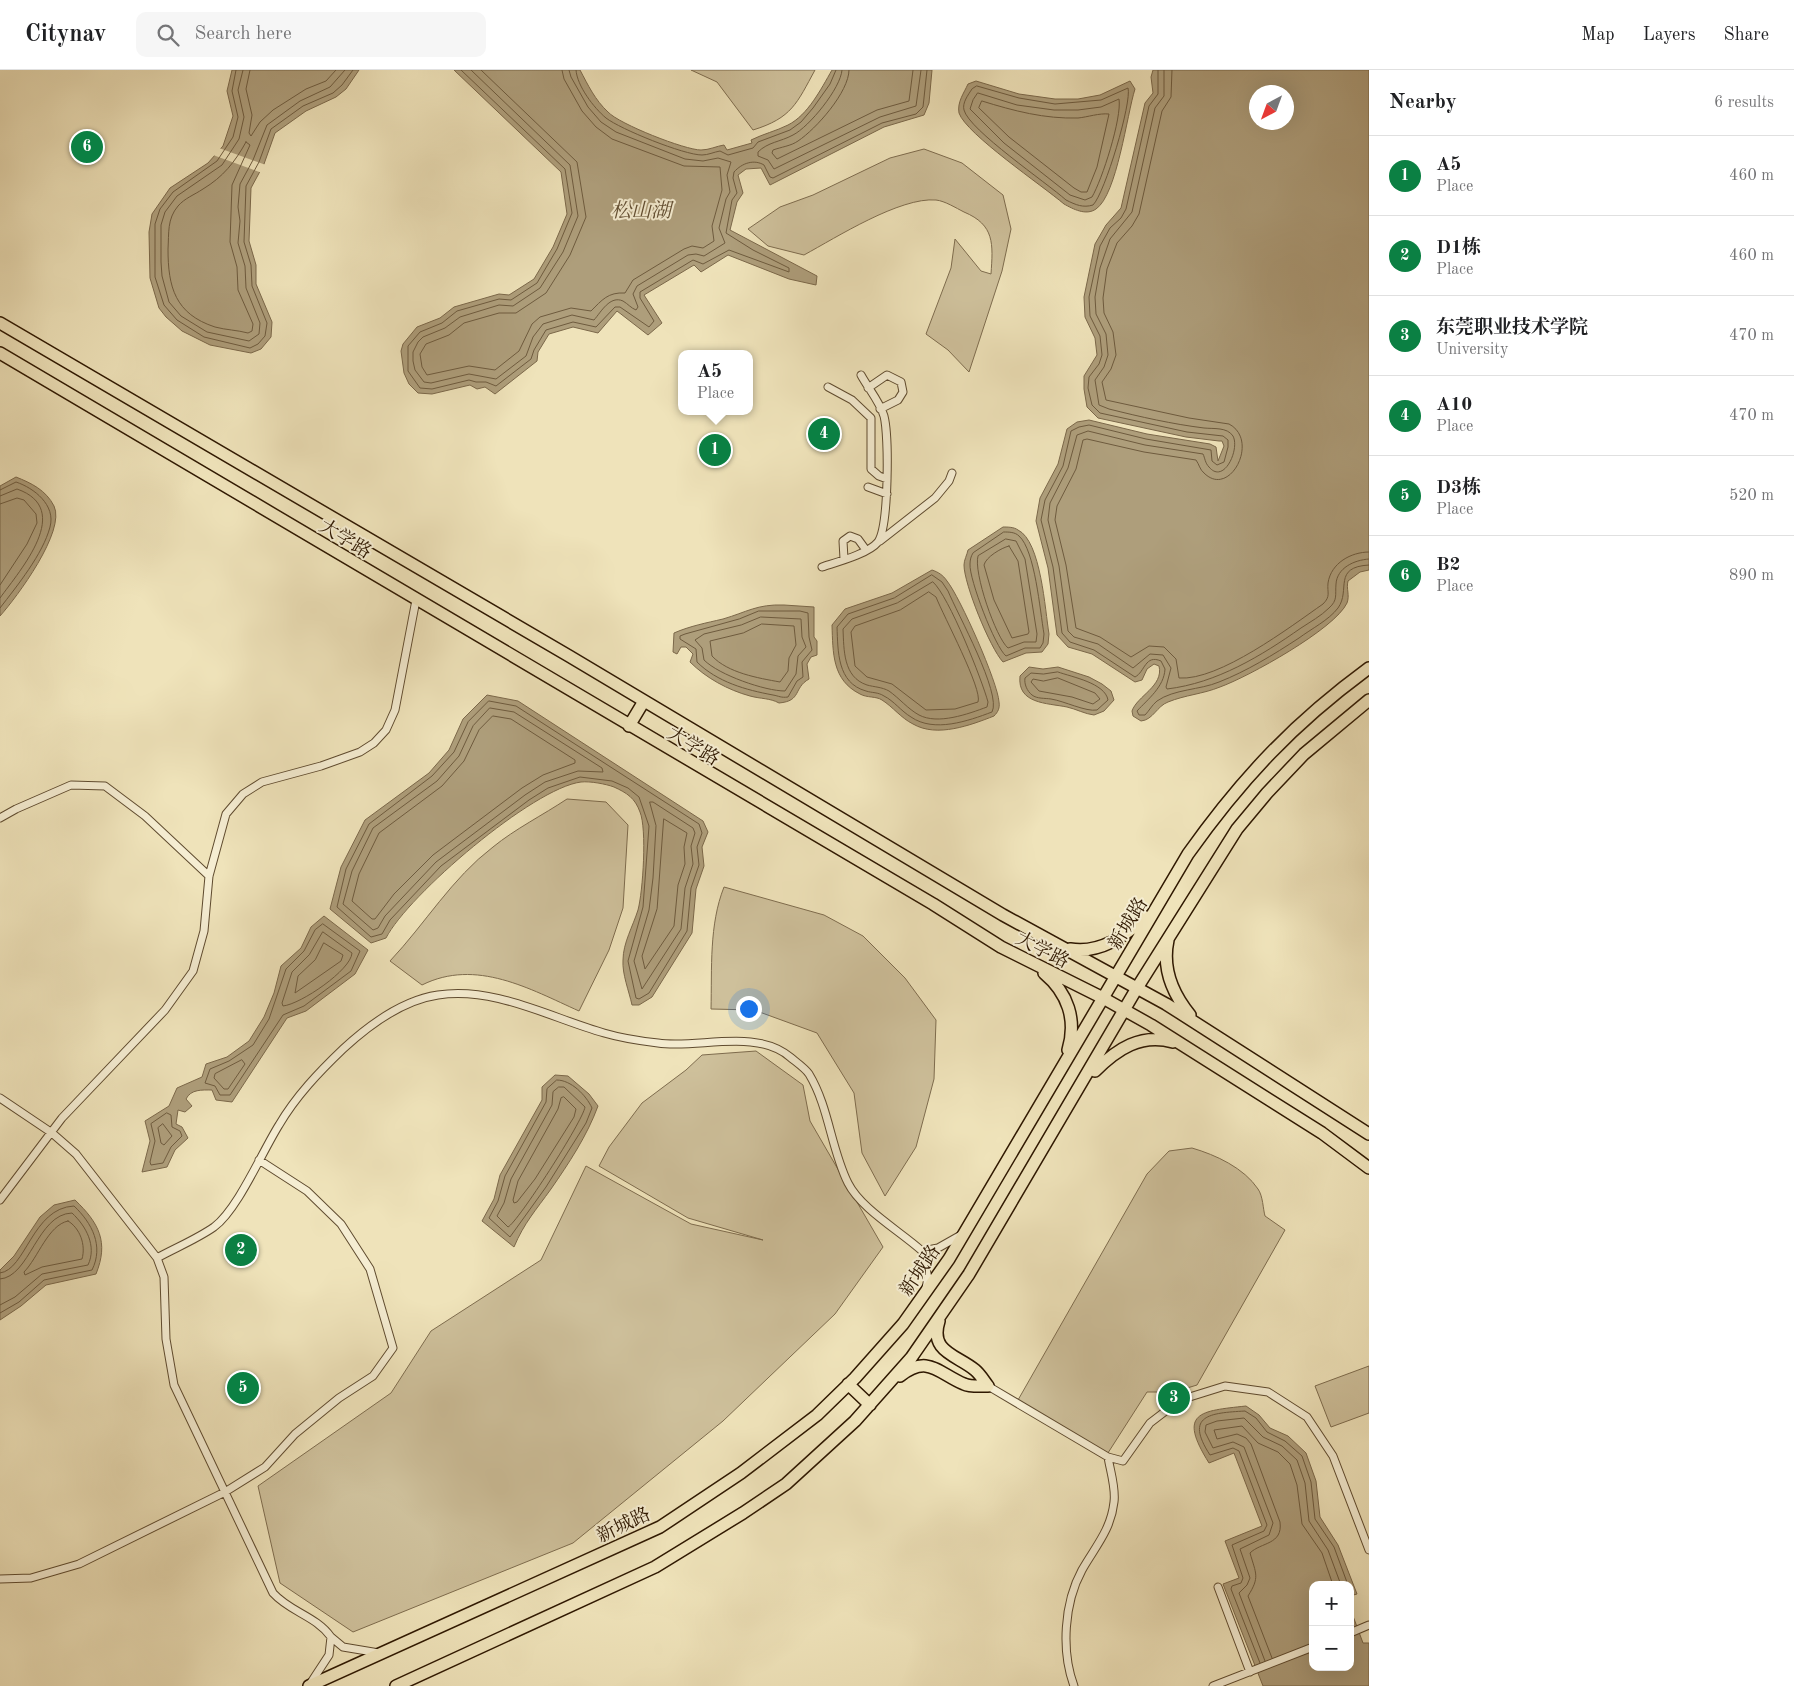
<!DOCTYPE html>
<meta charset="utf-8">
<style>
body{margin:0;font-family:"Old Standard TT","Noto Serif SC",serif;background:#f6f6f6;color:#202124}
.controls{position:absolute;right:15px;bottom:15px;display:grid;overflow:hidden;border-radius:10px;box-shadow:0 5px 20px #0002}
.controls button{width:45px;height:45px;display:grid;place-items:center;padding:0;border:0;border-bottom:1px solid #e0e0e0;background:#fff;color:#202124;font:25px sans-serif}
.compass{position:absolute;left:1249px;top:15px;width:45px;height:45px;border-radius:50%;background:#fff;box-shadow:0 5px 20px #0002;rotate:221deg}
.you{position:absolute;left:748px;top:938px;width:18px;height:18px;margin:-12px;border:4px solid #fff;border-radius:50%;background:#1a73e8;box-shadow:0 0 0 8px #1a73e833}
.badge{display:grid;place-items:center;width:32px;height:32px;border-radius:50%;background:#0b8043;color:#fff;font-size:16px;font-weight:700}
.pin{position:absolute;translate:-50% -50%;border:2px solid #fff;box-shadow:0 1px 5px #0006}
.popup{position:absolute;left:678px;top:280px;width:75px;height:65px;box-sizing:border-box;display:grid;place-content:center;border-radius:10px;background:#fff;filter:drop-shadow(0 1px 4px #0005);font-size:16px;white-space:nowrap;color:#757577}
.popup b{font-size:19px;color:#202124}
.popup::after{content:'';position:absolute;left:50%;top:100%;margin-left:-10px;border:10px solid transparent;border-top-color:#fff}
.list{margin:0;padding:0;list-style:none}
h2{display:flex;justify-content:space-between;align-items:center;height:65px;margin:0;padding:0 20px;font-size:21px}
h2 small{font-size:16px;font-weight:400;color:#757577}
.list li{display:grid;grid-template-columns:32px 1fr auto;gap:15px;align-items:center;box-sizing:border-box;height:80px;padding:0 20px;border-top:1px solid #e0e0e0}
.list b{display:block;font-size:19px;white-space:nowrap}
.list p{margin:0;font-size:16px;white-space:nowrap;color:#757577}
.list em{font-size:16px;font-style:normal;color:#757577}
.icon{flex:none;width:28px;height:28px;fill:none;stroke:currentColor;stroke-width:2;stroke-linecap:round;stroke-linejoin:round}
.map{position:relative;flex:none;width:1369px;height:1616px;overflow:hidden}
header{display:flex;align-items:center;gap:30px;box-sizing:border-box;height:70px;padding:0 25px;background:#fff;border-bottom:1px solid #e0e0e0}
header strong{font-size:24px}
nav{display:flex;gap:28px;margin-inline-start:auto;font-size:18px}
.search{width:350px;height:45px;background:#f6f6f6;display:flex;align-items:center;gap:12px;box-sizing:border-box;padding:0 18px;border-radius:10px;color:#757577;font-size:19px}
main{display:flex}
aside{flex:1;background:#fff}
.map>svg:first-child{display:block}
.green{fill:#cec09b;stroke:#7e6c4e}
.water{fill:#ae9e7b;stroke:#7b684a;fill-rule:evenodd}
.pier{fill:#efe3ba}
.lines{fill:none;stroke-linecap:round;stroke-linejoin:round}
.shore{stroke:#6e5b3e;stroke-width:1}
.street-casing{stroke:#5f4b2f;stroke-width:9}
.primary-casing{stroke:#2f1801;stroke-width:14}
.street{stroke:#f5edd2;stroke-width:7}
.primary{stroke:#efe3ba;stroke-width:11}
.labels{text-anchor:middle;stroke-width:4;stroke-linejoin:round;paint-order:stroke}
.street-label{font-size:19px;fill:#2f1801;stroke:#f5edd2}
.water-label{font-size:20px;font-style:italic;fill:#624e32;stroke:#f5edd2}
</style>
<header>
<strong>Citynav</strong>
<div class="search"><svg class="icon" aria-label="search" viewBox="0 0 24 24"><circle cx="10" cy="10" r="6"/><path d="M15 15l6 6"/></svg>Search here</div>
<nav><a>Map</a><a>Layers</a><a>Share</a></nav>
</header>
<main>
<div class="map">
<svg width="1369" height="1616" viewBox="0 0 1369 1616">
<rect width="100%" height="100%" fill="#efe3ba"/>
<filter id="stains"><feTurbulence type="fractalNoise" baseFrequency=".004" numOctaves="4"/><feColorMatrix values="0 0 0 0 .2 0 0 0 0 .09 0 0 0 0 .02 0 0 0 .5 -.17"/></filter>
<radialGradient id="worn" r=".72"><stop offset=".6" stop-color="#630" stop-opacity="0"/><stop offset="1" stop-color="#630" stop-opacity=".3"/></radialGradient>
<path class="green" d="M691 0H815C797 33 792 48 753 60L717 12Z
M924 79 962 93 1003 125 1011 159 1002 201 969 302 948 280 926 264 951 198 955 169 981 201 991 204C993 174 995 155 964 142 956 138 945 131 936 130 900 127 837 167 804 185L768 176 748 159 780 137 813 125 890 88Z
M567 729 606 732 628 755 623 838 609 880 579 941C530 919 476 888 422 915L390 891C425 854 452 808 493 777 515 759 543 745 567 729Z
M724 817 824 845 863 866 905 908 936 950 934 1009 916 1077 885 1126 862 1083 854 1023 817 963 754 940 711 939C712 898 709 855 724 817Z
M756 981 803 1015 810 1051 883 1177 835 1244 723 1351 573 1473 353 1562 280 1513 258 1416 391 1323 431 1261 541 1190 586 1096 691 1154 763 1170 688 1148 599 1096 609 1077 642 1033 686 1000 702 985Z
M1192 1078C1216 1085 1244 1098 1258 1119 1263 1126 1263 1139 1265 1146L1285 1160 1197 1315 1174 1322H1147L1106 1386 1018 1330 1147 1104 1169 1081Z
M1369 1296V1343L1331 1357 1315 1316Z"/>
<path class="water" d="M232 0H359L346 19 336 27 306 41 275 63 264 94 251 118 249 171 256 195V214L272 252 271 267 261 279 251 283 210 275 182 261 166 247 159 238 150 208 149 162 152 144 170 118 208 93 223 76 233 46 227 21Z
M454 0H580C588 15 595 30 608 42 619 54 685 80 701 80 709 80 717 76 724 75L727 80 752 73 751 70C763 64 776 61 788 55 808 45 821 19 832 0H932L929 33 924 45 884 57 770 115 761 98 746 99 738 105 743 123 737 132 730 160 817 206 816 215 789 209 728 185 701 202 694 195 644 225 662 253 648 265 617 241 598 263 573 257 549 264 538 282 537 291 495 324 485 317 477 319 470 315 432 324 418 323 409 314 404 303 401 281 403 274 417 257 440 248 454 237 499 224 509 225 534 209 553 177 567 144 561 102Z
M1153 0H1369V500L1360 502 1348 511C1346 519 1350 525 1347 533 1335 559 1248 607 1220 617 1203 624 1185 625 1168 632 1157 636 1153 650 1141 651L1133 646 1132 641C1137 626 1164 616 1159 596L1154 594 1147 599 1142 610 1135 612 1092 584 1068 577 1057 565 1048 498 1036 451 1040 428 1058 394 1067 359 1077 352 1089 350 1147 364 1210 374 1216 377 1218 391 1224 376 1222 371H1219L1186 367 1098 348 1087 337 1084 319V306L1097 285 1095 268 1085 247 1084 227 1095 174 1106 155 1121 138 1145 33 1153 23 1151 7ZM1256 22H1286V52H1256Z
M976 11 1019 24 1055 29H1078L1100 25 1130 11 1135 19C1127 44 1117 125 1096 139 1086 146 1073 139 1064 134 1043 116 966 64 959 43 957 32 964 23 968 14Z
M16 407C31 413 46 420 54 436 66 461 17 527 0 546V416Z
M1003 457C1008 457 1014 457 1018 460 1041 471 1045 540 1049 564L1048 574 1042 582 1026 583 1003 592C990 578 964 514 964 495 964 490 967 485 968 480Z
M932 500C938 502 943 505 947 511 960 527 998 613 999 632 1000 638 998 642 994 646 971 655 937 668 913 654 901 648 893 637 882 630 876 626 867 628 860 624 832 610 833 583 832 555L845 539 892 523Z
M784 535 814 537V567L817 571V585L811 587 807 594 809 609C793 618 802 631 779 633 770 628 761 629 750 626 728 620 706 608 690 592L693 584 686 577H681L677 584 673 582 674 563C690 556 706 553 723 549 747 542 757 534 784 535Z
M1029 597 1043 599 1058 597 1089 607 1102 614 1111 621 1114 630 1104 641 1094 645C1085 644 1076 639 1067 637 1047 633 1017 634 1020 606Z
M487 625 518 631 703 751 708 762 702 777 704 796 696 819 692 863 652 927 639 935H632C629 921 622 904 623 890 623 873 633 856 638 840 643 821 647 759 640 742 635 728 627 723 614 717 606 714 590 711 581 712 533 718 408 825 386 868L371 873 330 839 341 797 365 750 429 703 449 680 463 649Z
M324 846 368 880 355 904 306 941 287 948 232 1032 216 1030 212 1020C202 1020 191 1019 186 1029L192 1036 185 1042 178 1040 176 1054 182 1057 188 1068 175 1080 167 1097 142 1102 150 1071 145 1051 169 1036 177 1018 202 1007 206 994 227 987 249 971 264 947 274 923 281 896 301 878 311 857Z
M555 1005 568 1006 589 1024 598 1036C587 1066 569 1093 551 1119 536 1140 524 1153 514 1177L482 1151 494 1129 500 1105 542 1030V1017Z
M75 1130C99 1153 109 1172 96 1204L46 1215 21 1236 0 1250V1200L14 1186 40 1147 54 1135Z
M1246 1336 1259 1345 1270 1358 1288 1366 1306 1383 1316 1411 1320 1447 1338 1475 1357 1524 1350 1526V1515H1313V1597H1350V1538L1363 1573H1369V1616H1263L1223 1514 1239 1508 1225 1471 1262 1456 1234 1383 1209 1393C1177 1342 1200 1341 1246 1336Z"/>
<path class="pier" d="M219 78 266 95 262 103 213 85Z"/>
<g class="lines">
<path class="shore" d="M236 0 232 21 238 47 233 67 217 91 173 122 160 139 155 154V207L164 235 177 250 204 267 250 278 258 274 265 266 267 253 252 216 251 195 244 172 246 116 259 92 271 59 303 36 333 23 342 15 353 0
M243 0 238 20 244 47 239 69 222 95 177 126 165 142 161 155V192L162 206 169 232 181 246 207 262 249 271 259 264 260 253 246 218 245 196 238 173 240 151 238 137 240 114 253 90 267 55 300 31 330 17 345 0
M250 0 246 19 252 45 249 63 251 66 260 52 273 40 306 19 326 11 336 0
M461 0 565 99 572 143 557 179 537 213 511 230 499 229 457 241 442 253 420 262 408 276V301L420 318 432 319 469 310 476 312H486L496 316 531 289 534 280 546 260 573 252 596 257 615 237H620L649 257 654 251 640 228V222L693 190 703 194 729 180 789 202V198L753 180 726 163 732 130 737 123 733 108 734 102C742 93 754 89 764 95L770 107 773 108 882 53 916 44 923 37 927 0
M471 0 570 95 578 146 563 182 540 218 513 236 499 235 460 247 445 258 423 267 418 272 413 282V291L415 300 424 312 431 313 469 304 496 309 526 286 533 267 543 254 572 245 594 250C601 242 610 225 623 231 628 234 631 238 636 240L638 237 633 224 637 216 688 185 696 184 704 186 725 173 719 158 726 129 730 122 727 105 731 92 718 88 703 91 685 89 616 62 601 52 588 37 571 7 569 0
M481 0 577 92 586 147 570 185 546 223 516 243H499L464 253 449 265 426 274 420 284 422 297 427 305 469 296 495 300 519 281 532 254 540 247 571 238 591 241C602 230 608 222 625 223L633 210 684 179 692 176 703 178 714 171 712 156 722 120 720 97 684 96 612 69 596 57 582 41 564 9 562 0
M576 0C577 16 594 38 606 48 620 59 684 85 702 85 708 85 714 82 720 81L728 85 753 78 758 72 790 60 801 52 813 38 830 14 836 0
M842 0C841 18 809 57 793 65 780 72 768 72 758 82V86L768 90 774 99 880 47 916 36 921 0
M849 0C849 22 816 59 798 71 791 76 781 77 773 80L772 83 777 89 877 40 909 31 913 0
M1158 0V24L1149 36 1126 139 1121 148 1110 158 1100 176 1089 227 1090 246 1100 266 1102 285 1099 294 1089 307 1088 318 1092 335 1100 343 1187 362 1223 366 1228 370V377L1224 392 1217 395 1212 391 1211 380 1146 369 1089 355 1079 357 1071 361 1063 396 1045 430 1041 450 1053 497 1062 563 1070 572 1094 580 1135 607C1145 602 1145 584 1161 591L1165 599C1164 617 1148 629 1137 641L1139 645H1145C1149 641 1152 635 1157 631 1174 619 1200 620 1219 612 1247 601 1273 585 1299 568 1311 559 1329 550 1338 538 1351 520 1332 497 1369 495
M1164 0V26L1155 38 1132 142 1110 169 1100 198 1095 227 1096 244 1106 264 1108 285 1104 297 1095 310 1099 335 1109 339C1141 347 1172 354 1204 358 1214 359 1227 357 1233 366 1240 379 1224 415 1209 397 1205 393 1205 388 1203 384L1145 375 1088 361 1077 365 1068 398 1050 433 1048 450 1059 496 1068 561 1074 567 1098 574 1133 598 1150 584 1163 585 1171 598 1166 617 1167 619C1217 613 1261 586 1301 558 1310 552 1321 546 1329 538 1338 530 1335 525 1336 514 1337 498 1354 490 1369 489
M1172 0 1171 27 1162 41 1139 144 1132 156 1117 173 1107 199 1103 228 1104 243 1113 262 1116 285 1111 299 1102 312 1106 330 1189 348 1229 354C1260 370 1230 429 1204 403 1200 400 1199 394 1196 390L1144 382 1087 369 1083 370 1076 399 1057 436 1055 450 1066 495 1076 558 1100 567 1131 587 1149 576 1164 577 1176 589 1179 608C1219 611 1290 557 1323 534 1331 526 1327 523 1328 513 1331 493 1351 482 1369 482
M977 16 1019 28 1055 34 1101 30 1128 18C1132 32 1105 123 1093 135 1083 138 1076 135 1066 130 1047 113 969 60 964 40 962 33 968 25 972 19Z
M978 23 1017 35 1054 40H1078L1101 37 1119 29C1122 48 1102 110 1092 127L1085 130 1070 125 1004 73 970 39 973 30Z
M982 31C1014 41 1045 49 1078 48 1088 47 1099 43 1109 44L1097 97 1087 122H1081L1074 118 1009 67 979 38Z
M246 72 250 75 232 115 230 172 237 197 238 220 253 254 252 261 248 263C237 260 226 260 215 257 175 244 168 217 168 179 169 163 167 149 178 136 185 128 194 125 203 119 223 107 235 92 246 72Z
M0 420 16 412C34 418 56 435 50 457 43 484 17 516 0 538
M0 426 17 419C74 439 21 499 0 528
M0 434 17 428 24 430 36 444 37 453 27 474 0 515
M1004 462C1009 462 1015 462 1019 466 1035 480 1040 541 1044 564L1043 573 1040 578H1025L1006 586C995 577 969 509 970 494 970 490 971 486 973 483Z
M1006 469 1016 471 1025 489 1037 564 1036 572H1024L1008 578C996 568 973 502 978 486Z
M1009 476 1018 491 1029 562 1028 564 1012 568 994 530 984 495C986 487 1001 478 1009 476Z
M932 505 942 512 948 521C957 543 1002 624 992 642 968 651 934 663 911 647 901 641 894 631 884 626 878 622 872 623 866 621 837 613 838 581 837 557L848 544 894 528Z
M933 512C949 526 982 610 988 632L987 637C968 644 938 655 919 645 908 639 899 628 889 621 882 617 874 617 867 615 843 607 844 580 843 559L852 549 897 533Z
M929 522 936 527C943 545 983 620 978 632L955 639 926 640 892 614 867 607 855 596 851 562 855 556 900 540Z
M759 541H800L808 543 809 567 812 580 802 592 803 607 797 611 788 627C781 628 779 626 773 625 746 620 717 612 697 592L696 579 680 569V566L685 564 739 549Z
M761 547 801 549 802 567 806 577 798 586 796 604 785 621C765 621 719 605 704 590L702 578 695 570 704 564 741 555Z
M762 554 794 556 796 575 789 588 788 601 780 612C758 608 728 603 712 586L710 571 743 563Z
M1058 602C1072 607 1105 613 1108 630L1097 640C1086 642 1064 631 1051 629 1045 628 1037 629 1032 625 1027 621 1024 614 1025 608L1031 603 1043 604Z
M1058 608 1095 623 1100 629 1093 634 1072 627 1039 621 1031 612 1033 609 1043 611Z
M489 631 516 636 699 754 702 763 697 777 699 795 691 818 687 861 649 923 639 929 636 928 628 891 643 837 649 756 639 727 628 718 612 711 580 707 548 718 529 730 441 796 390 850 382 864 371 867 337 837 346 799 369 754 432 706 454 682 468 652Z
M490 638 514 642 602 698 603 702 578 701 545 712 525 725 436 792 385 846 378 858 373 860 343 834 352 801 373 758 437 711 459 686 473 656Z
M493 646 511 649 575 690V693L543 705 522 718 433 785 394 824 375 849H372L352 831 359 804 379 763 442 716 464 691 479 660Z
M650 732H653L693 758 695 763 691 776 693 794 685 818 681 859 642 919 634 891 649 840 653 808 656 756Z
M664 749 687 763 684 777 685 794 678 815 674 856 645 899 642 886 657 839Z
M323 854 360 881 351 901 304 936 283 945 230 1025H220L215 1016 205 1013 210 999 229 991 253 975 269 949 286 899 304 881 315 860Z
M323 862 352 883C351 900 301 934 283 936L282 933 292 902 309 885Z
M324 873 343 885 341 891 295 923 298 906 315 890Z
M242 990 245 994 228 1019H224L214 1008 215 1004Z
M557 1010C571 1010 586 1025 592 1038L586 1053 546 1117 510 1167 489 1148 498 1131 505 1106 546 1032 547 1019Z
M559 1017H564L585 1037C583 1051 518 1152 508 1157L497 1146 504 1133 511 1109 552 1035 553 1022Z
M564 1027 576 1039 574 1047 535 1109 517 1132 514 1133 513 1130 518 1111 558 1039 561 1028Z
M167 1043 171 1045 172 1057 180 1061 182 1066 171 1077 163 1093 151 1095 150 1092 155 1071 151 1054Z
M163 1054 172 1066 164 1075 161 1073 158 1058Z
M68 1151C80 1158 86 1175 82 1189L42 1197 25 1205 24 1202C38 1188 48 1155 68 1151Z
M0 1203C26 1200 32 1138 74 1136 92 1153 104 1176 92 1200L44 1210 19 1232 0 1243
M0 1209C30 1207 37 1144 72 1143 86 1156 97 1176 88 1195L42 1204 15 1227 0 1235
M1272 1588 1248 1526C1260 1507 1256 1504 1250 1483 1261 1472 1283 1475 1280 1452L1251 1374 1246 1368 1237 1364 1217 1369 1214 1360 1242 1356 1258 1373 1278 1382 1290 1394 1297 1415 1302 1454 1322 1483 1333 1515
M1265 1591 1239 1523 1247 1515 1250 1508 1240 1479 1269 1465 1273 1453 1244 1377 1233 1372 1213 1378 1205 1362 1206 1355 1217 1351 1244 1348 1263 1367 1282 1376 1297 1390 1305 1413 1309 1451 1328 1480 1341 1515
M1260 1593 1231 1519 1232 1516 1241 1513 1243 1508 1232 1475 1264 1461 1267 1455 1239 1381 1233 1378 1210 1385C1184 1345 1210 1343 1245 1341L1256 1348 1267 1362 1285 1371 1302 1386 1311 1412 1315 1449 1334 1477 1348 1515"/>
<defs>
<path id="street" d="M828 317 852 330 871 348V399L879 406 887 409
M868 318 887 305 901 312 903 322 898 330 880 339
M868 417 887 424
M880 471 935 428 949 411 952 403
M844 489 843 471 850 466 858 469 866 480
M822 497C837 492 868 484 878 472 889 456 889 366 884 346 880 332 868 318 861 305
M0 748 16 739 71 715 105 716 145 746 209 806
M0 1028 52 1063 76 1084 157 1188 164 1207 166 1269 174 1315 273 1523C290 1542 316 1546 331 1567
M0 1130 62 1048 165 940 193 901 204 861 209 806 226 744 243 724 262 712 321 696 360 682 374 673 386 660 395 640 416 530
M157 1188C175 1178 197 1169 214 1157 238 1139 262 1082 279 1055 296 1026 319 1002 343 979 369 955 403 930 438 925 494 916 551 948 604 963 621 968 640 971 658 973 698 979 756 958 790 987 796 992 805 998 809 1004 829 1037 831 1079 848 1113 861 1139 900 1161 922 1181
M926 1218 928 1208 922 1181 938 1178 961 1165
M988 1316 1108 1387
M0 1509 31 1508 79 1494 225 1422 265 1397 295 1364 339 1328 373 1306 393 1278 370 1199 341 1154 307 1121 259 1090
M1218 1517 1250 1602
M1350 1563 1369 1555
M310 1614 329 1585 331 1567 343 1577 379 1583
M1074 1616C1061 1581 1064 1533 1082 1500 1095 1477 1111 1460 1114 1432 1116 1418 1110 1400 1108 1387L1123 1391 1150 1353 1180 1330 1225 1316 1268 1322 1307 1347 1333 1386 1369 1480
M1213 1616 1313 1577"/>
<path id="primary" d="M0 253 569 586 1003 845 1166 934 1369 1064
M0 283 933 834 1001 877 1103 928 1151 955 1322 1063 1369 1098
M629 656 644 631
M1168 870C1162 898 1172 923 1190 945
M1070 879C1100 884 1125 866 1146 847
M1044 903C1068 923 1077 950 1068 980
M1095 1001C1117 979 1141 963 1173 972
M939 1251C929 1282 957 1285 975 1300 980 1304 984 1311 988 1316
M900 1306C928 1284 938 1303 964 1314 970 1317 980 1316 988 1316
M848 1314 870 1335
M309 1616 660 1457 741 1403 817 1345 855 1308 903 1254 949 1189 1188 784C1242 708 1294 653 1369 598
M396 1616 655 1497 743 1443 786 1414 855 1351 911 1288 969 1204 1137 918 1237 759 1267 723 1304 684 1369 630"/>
</defs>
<use href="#street" class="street-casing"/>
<use href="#primary" class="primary-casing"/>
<use href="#street" class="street"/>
<use href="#primary" class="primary"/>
</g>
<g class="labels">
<g class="street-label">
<text transform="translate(346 468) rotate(31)" y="7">大学路</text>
<text transform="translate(694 675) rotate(31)" y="7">大学路</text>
<text transform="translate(1127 853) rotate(-59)" y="7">新城路</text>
<text transform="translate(1043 879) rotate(27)" y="7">大学路</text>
<text transform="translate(919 1200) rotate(-56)" y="7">新城路</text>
<text transform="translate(623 1454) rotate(-25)" y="7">新城路</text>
</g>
<g class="water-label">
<text x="641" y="147">松山湖</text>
</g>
</g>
<rect width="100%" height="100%" filter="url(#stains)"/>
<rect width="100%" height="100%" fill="url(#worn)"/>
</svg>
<div class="controls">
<button>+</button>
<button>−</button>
</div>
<svg class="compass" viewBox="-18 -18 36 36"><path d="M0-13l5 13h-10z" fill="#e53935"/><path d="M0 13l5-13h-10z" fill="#757577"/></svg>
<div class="you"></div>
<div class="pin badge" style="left:715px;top:380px">1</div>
<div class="popup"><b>A5</b>Place</div>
<div class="pin badge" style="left:241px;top:1180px">2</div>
<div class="pin badge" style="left:1174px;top:1328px">3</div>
<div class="pin badge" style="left:824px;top:364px">4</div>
<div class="pin badge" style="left:243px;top:1318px">5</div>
<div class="pin badge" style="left:87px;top:77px">6</div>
</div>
<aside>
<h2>Nearby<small>6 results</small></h2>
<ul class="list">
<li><span class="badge">1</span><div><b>A5</b><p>Place</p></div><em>460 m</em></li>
<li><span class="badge">2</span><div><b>D1栋</b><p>Place</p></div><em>460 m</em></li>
<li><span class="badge">3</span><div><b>东莞职业技术学院</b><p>University</p></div><em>470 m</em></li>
<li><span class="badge">4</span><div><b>A10</b><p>Place</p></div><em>470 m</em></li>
<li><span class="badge">5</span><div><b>D3栋</b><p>Place</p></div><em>520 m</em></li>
<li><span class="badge">6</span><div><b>B2</b><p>Place</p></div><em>890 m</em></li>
</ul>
</aside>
</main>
